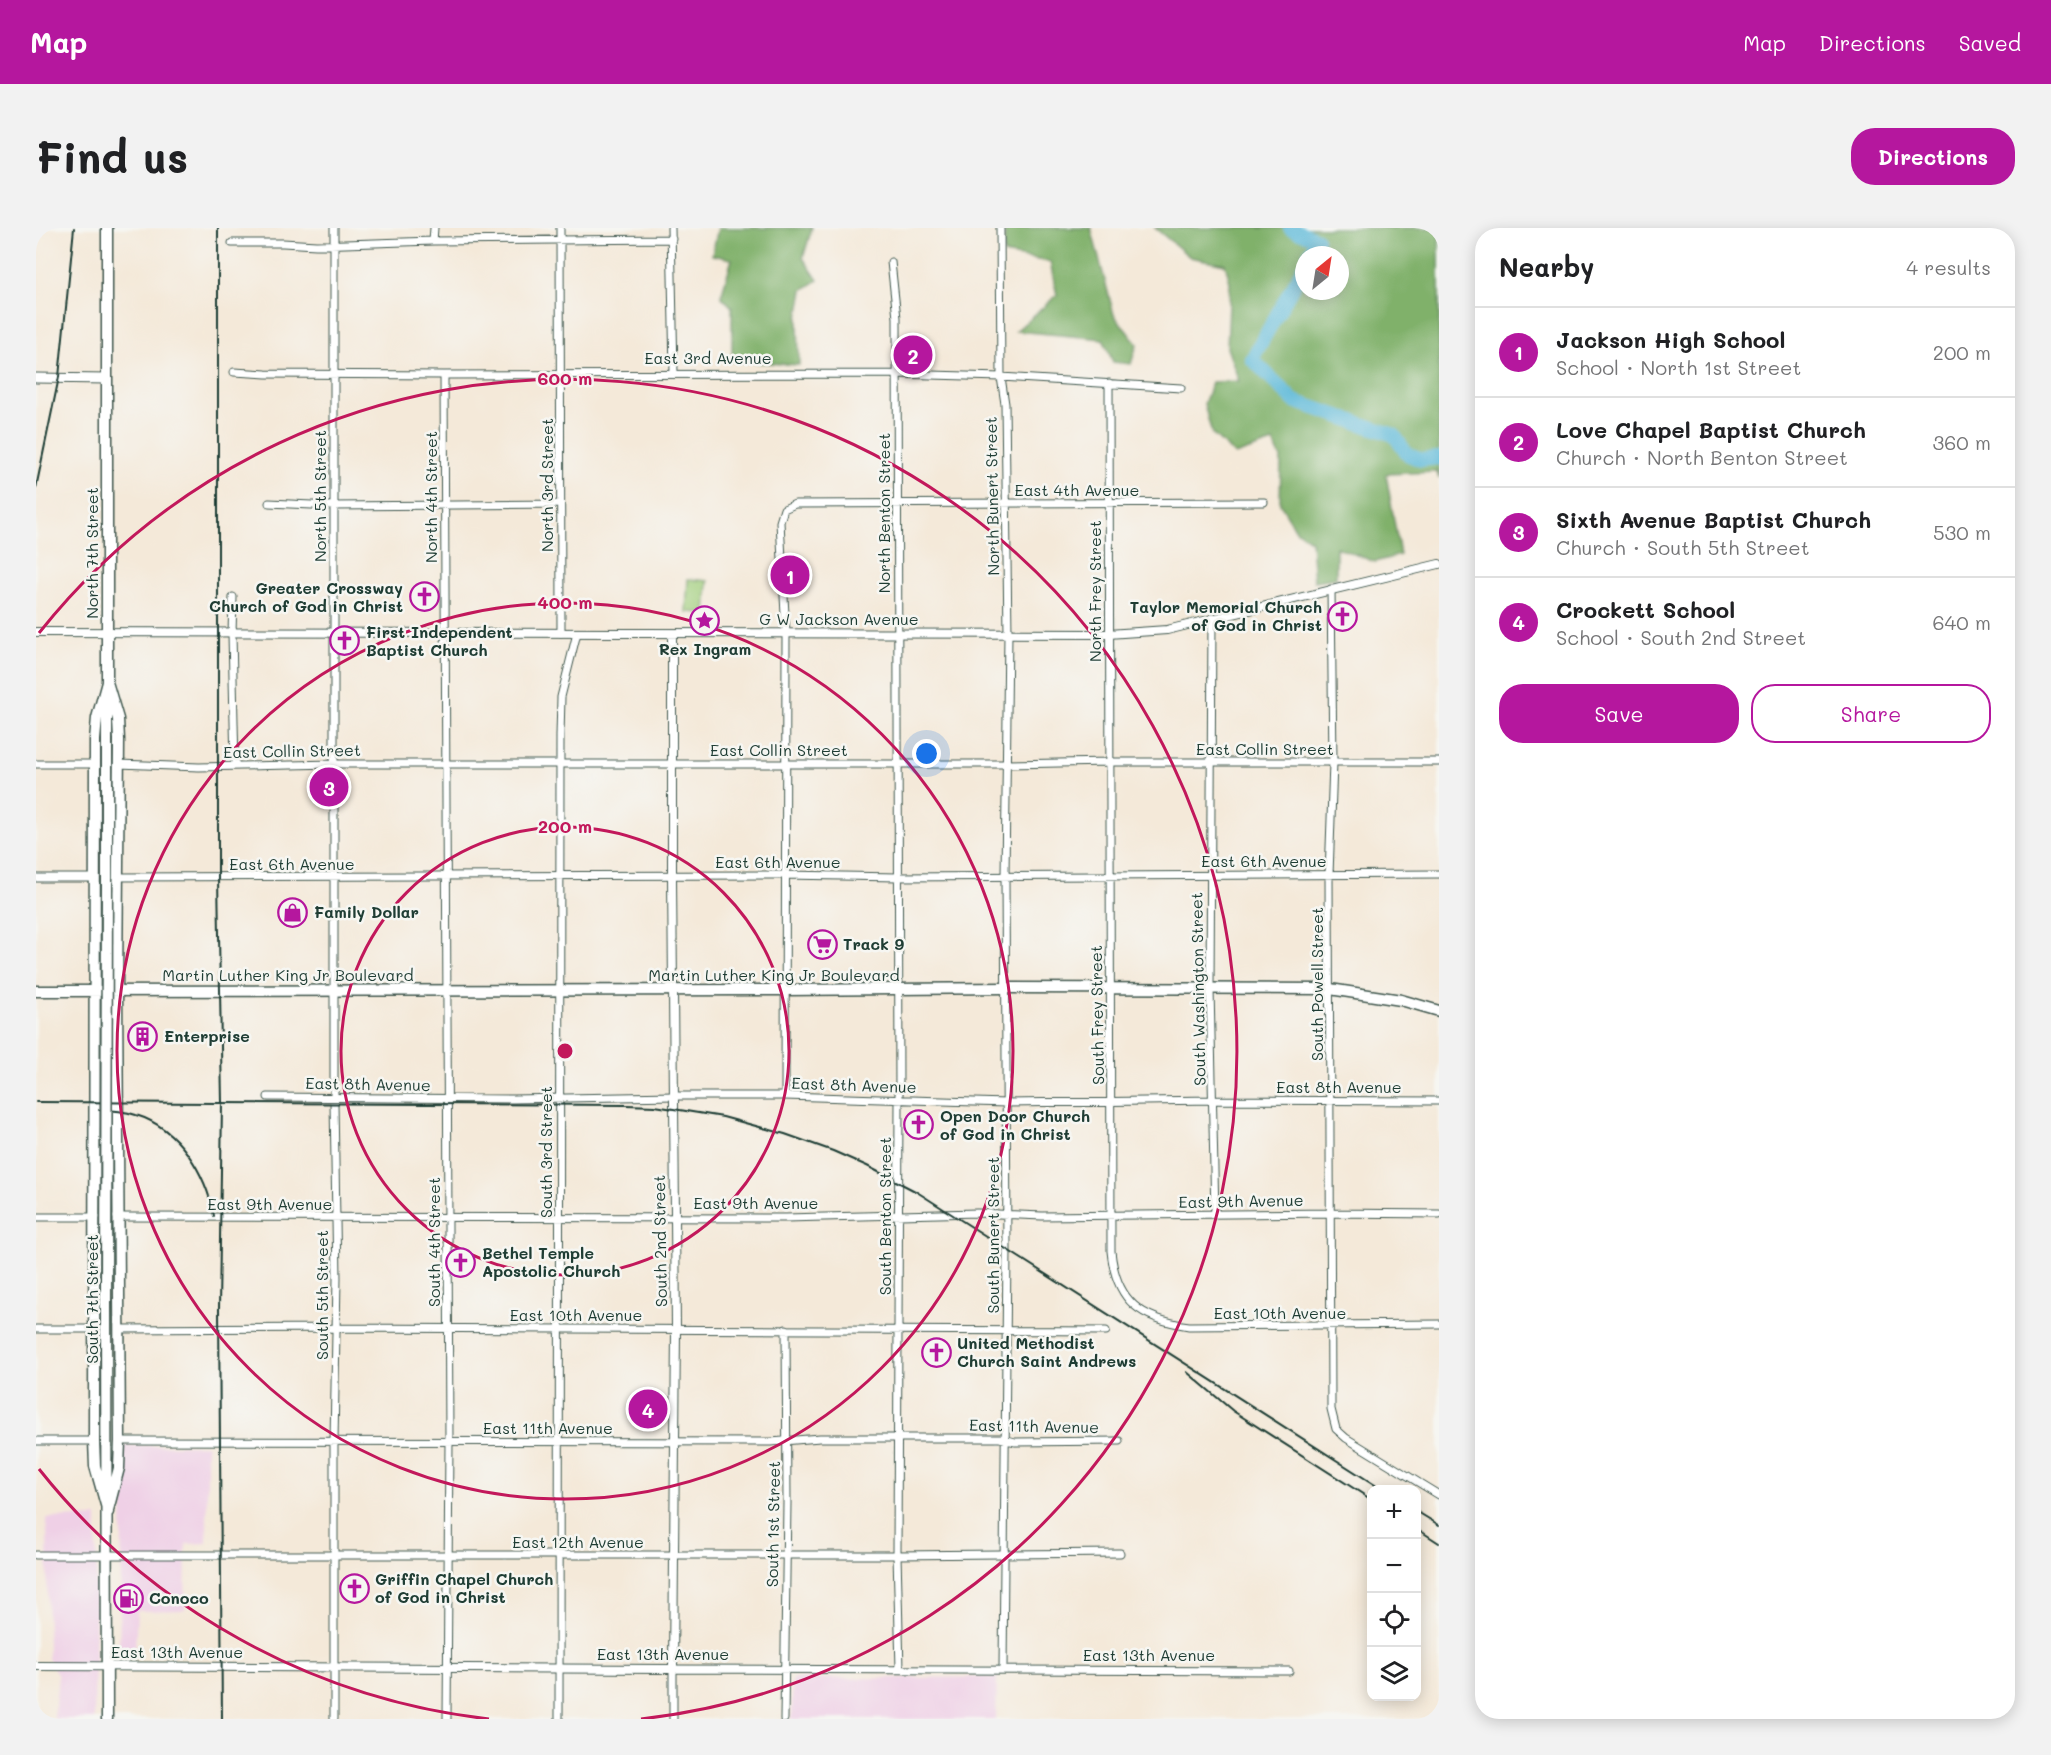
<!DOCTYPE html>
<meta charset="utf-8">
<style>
body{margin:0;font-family:Mali,sans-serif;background:#f2f2f2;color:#202124}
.controls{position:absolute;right:18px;bottom:18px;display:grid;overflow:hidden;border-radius:12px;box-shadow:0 3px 15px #0003}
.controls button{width:54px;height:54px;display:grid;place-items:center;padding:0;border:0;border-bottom:2px solid #e0e0e0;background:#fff;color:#202124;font:30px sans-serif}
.compass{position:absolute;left:1259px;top:18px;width:54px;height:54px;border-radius:50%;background:#fff;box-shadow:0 3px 15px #0003;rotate:30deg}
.you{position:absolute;left:891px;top:526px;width:21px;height:21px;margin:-15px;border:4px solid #fff;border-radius:50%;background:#1a73e8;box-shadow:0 0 0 9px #1a73e833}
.badge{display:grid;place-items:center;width:39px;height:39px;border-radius:50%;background:#b5179e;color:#fff;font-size:20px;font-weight:700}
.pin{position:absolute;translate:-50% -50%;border:3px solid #fff;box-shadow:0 2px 6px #0006}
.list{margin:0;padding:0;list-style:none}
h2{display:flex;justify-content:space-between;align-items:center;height:78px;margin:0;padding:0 24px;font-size:26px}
h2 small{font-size:20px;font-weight:400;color:#757577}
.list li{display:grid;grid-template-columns:39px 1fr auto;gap:18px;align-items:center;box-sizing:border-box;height:90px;padding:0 24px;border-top:2px solid #e0e0e0}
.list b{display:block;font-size:22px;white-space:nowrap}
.list p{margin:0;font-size:20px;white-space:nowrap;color:#757577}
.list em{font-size:20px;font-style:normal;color:#757577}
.actions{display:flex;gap:12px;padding:18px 24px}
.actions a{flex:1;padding:14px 0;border:2px solid #b5179e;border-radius:24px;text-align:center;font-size:21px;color:#b5179e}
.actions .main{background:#b5179e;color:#fff}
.icon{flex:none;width:33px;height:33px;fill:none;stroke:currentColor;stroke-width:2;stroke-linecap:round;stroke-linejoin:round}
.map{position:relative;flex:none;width:1403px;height:1491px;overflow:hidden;border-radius:24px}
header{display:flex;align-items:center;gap:36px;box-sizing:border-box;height:84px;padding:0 30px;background:#b5179e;color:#fff}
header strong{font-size:28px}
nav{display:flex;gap:33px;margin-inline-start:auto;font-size:21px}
.intro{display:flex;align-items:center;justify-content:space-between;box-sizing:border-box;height:144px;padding:0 36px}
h1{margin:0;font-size:42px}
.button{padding:15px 27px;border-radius:24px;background:#b5179e;color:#fff;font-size:21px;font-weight:700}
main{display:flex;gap:36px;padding:0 36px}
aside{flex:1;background:#fff;border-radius:24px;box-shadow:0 3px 15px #0003}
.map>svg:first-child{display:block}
.built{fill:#efd0e6}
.green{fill:#a1ce7b;stroke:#608658;stroke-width:1.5}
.forest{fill:#80b16b;stroke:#507750;stroke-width:1.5;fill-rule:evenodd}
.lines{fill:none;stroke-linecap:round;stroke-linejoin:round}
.river{stroke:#5ab8d8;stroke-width:14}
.minor-casing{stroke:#3f574d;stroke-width:9}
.tertiary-casing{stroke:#3f574d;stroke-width:10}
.secondary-casing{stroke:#3f574d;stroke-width:11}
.primary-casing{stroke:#3f574d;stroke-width:13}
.minor{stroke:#fff;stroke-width:7}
.tertiary{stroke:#fff;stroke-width:8}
.secondary{stroke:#fff;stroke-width:9}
.primary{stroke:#fff;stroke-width:10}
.rail{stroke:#1f3d34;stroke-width:2}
.primary-bridge-casing{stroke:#3f574d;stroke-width:13;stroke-linecap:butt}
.primary-bridge{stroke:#fff;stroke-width:10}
.ring{fill:none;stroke:#c2185b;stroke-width:3}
.labels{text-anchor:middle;stroke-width:5;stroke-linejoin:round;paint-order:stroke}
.street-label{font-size:16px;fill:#1f3d34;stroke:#f6f6f2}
.poi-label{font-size:16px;font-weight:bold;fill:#1f3d34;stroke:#f6f6f2;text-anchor:start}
.centre{fill:#c2185b;stroke:#f6f6f2;stroke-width:3}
.ring-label{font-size:18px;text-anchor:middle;font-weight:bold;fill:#c2185b;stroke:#f6f6f2;stroke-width:5;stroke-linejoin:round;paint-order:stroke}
</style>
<header>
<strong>Map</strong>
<nav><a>Map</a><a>Directions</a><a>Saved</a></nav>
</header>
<div class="intro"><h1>Find us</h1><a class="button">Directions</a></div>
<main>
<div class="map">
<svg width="1403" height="1491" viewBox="0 0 1403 1491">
<rect width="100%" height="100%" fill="#f6f6f2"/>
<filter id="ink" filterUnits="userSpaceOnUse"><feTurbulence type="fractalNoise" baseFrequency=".0167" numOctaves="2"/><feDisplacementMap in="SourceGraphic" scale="12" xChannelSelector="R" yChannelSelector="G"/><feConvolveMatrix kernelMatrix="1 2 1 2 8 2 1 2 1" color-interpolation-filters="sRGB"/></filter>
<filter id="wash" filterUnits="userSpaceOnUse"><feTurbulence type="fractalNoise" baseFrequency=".008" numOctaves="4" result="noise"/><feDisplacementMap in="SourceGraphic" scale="24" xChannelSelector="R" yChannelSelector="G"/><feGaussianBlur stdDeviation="1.35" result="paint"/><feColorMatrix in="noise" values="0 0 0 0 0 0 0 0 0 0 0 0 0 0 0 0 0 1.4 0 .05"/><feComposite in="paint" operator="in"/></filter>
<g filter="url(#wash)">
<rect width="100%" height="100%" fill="#f4e9d9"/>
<path class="built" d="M171 1217V1315L150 1316 149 1382 101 1383 99 1425 83 1426 88 1218Z
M61 1289 58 1491H18L22 1448 12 1430 11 1290Z
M961 1449 960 1491H756V1451Z"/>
<path class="green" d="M652 351 672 353 670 385 650 384Z"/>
<path class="forest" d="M682 0H776L767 30 782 52 767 62 762 90 763 137 696 133V79L685 68 696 31 676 27Z
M969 0H1055L1078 87 1101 116 1095 136 1077 134 1067 111 980 103 1021 67 1014 34 968 26Z
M1119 0H1403V251L1401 244 1350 246 1364 327 1339 334 1300 319V350L1278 353 1275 313 1260 302 1244 276 1245 230 1237 214 1199 227 1176 206 1168 176 1176 154 1203 153 1191 120 1194 54 1189 36 1154 29ZM1268 27H1304V63H1268Z"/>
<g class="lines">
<path class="river" d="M1254 0 1281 11 1273 27
M1268 38 1216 131 1258 173 1358 207 1371 226 1385 232 1403 230"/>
</g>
</g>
<g filter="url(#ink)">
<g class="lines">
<defs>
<path id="minor" d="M298 0V875L301 1050 298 1213V1491
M524 0 525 405
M635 0 638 145
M964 0 965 149 969 176 972 406 969 648 971 1021 967 1441
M397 13 398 0
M196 15H247L280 17 397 13 636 11
M855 34 861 90 863 872 861 1327 864 1441
M198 144 230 146 408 147 860 146 965 149 1145 160
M408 147 413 1213 411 1491
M1073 155 1075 1023C1080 1074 1105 1091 1153 1098L1403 1096
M233 275 297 278 524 276
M1295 361 1297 535 1293 647 1295 1181 1300 1201 1310 1210 1403 1267
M197 369 196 406 199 538
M1176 390 1174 761 1179 987
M0 536H59
M82 536 163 539 298 536H971L1073 534H1403
M81 649 749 647 862 649 1403 646
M0 650H59
M749 868 750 405 744 294 748 281 759 276 1228 274
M232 869 477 871 638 868H749L970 875 1177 872 1403 873
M0 989H60
M81 989 750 990 941 985 1006 988 1296 985 1403 986
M0 1101H59
M83 1101 301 1100 1070 1103
M0 1213H58
M84 1213 735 1214 784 1210H964L979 1214 1083 1213
M0 1327H861L1084 1325
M523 1491 524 508 525 469 541 405
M637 1491V1441L1253 1443
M748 1491 751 1275 750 1101"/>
<path id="tertiary" d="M0 404 1072 406 1131 402 1403 336
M0 1438 637 1441 640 1101 636 648V406"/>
<path id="secondary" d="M0 150 71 151"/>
<path id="primary" d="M71 454 61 490 59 512 58 1213 59 1238 72 1284
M71 454 82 491 83 512 81 762 84 1213 83 1240 72 1282
M71 651V0
M0 763 749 762 970 760 1294 761 1365 772 1403 783
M70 1072 71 1491"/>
</defs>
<use href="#minor" class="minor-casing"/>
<use href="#tertiary" class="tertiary-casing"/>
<use href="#secondary" class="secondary-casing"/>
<use href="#primary" class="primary-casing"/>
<use href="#minor" class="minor"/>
<use href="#tertiary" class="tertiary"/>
<use href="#secondary" class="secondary"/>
<use href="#primary" class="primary"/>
<path class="rail" d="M182 0V650L186 875 183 1081 186 1491
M0 260 23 149 38 0
M0 874 590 877 619 878 687 889 749 906 797 923 831 938 881 964 1347 1262
M63 882C75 882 88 883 100 887 143 900 170 946 178 988
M1151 1144 1197 1183 1336 1272
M1380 1283 1403 1297
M1380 1300 1403 1315"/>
<defs>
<path id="primary-bridge" d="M70 1072 71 651"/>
</defs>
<use href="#primary-bridge" class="primary-bridge-casing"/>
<use href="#primary-bridge" class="primary-bridge"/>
</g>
</g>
<g class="ring">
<circle cx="529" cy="823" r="224"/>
<circle cx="529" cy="823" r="448"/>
<path d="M453 1491A672 672 0 0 1 3 1241M3 405A672 672 0 1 1 605 1491"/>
</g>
<defs>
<symbol id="church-ring" viewBox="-11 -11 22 22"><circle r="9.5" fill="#f6f6f2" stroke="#b5179e" stroke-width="1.5"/><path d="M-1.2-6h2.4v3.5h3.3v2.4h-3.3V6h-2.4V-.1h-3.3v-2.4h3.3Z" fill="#b5179e"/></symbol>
<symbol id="sight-ring" viewBox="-11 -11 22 22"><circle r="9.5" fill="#f6f6f2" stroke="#b5179e" stroke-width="1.5"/><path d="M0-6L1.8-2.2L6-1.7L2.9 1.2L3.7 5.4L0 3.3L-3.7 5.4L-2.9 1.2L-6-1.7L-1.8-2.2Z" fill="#b5179e"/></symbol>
<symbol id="shop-ring" viewBox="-11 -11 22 22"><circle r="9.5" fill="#f6f6f2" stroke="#b5179e" stroke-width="1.5"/><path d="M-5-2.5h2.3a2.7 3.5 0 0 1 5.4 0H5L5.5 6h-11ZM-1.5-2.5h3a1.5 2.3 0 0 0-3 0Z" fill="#b5179e"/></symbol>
<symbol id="supermarket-ring" viewBox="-11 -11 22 22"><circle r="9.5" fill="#f6f6f2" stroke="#b5179e" stroke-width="1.5"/><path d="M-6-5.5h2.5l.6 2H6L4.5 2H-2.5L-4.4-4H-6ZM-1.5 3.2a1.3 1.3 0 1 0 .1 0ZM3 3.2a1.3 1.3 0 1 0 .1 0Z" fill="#b5179e"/></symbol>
<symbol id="building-ring" viewBox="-11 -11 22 22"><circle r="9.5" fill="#f6f6f2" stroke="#b5179e" stroke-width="1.5"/><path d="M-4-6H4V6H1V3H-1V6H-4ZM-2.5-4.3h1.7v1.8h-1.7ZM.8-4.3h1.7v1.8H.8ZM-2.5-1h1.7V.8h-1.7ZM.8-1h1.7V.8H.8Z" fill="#b5179e"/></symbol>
<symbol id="fuel-ring" viewBox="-11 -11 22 22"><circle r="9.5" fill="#f6f6f2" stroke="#b5179e" stroke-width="1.5"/><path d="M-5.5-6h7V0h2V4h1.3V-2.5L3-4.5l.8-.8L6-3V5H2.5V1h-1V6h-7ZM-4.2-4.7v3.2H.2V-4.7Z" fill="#b5179e"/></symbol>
</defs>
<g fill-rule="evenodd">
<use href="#church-ring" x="372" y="352" width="33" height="33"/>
<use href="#church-ring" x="1290" y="372" width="33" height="33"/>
<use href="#sight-ring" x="652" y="376" width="33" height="33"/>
<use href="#church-ring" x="292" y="396" width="33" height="33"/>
<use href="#shop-ring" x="240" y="668" width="33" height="33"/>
<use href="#supermarket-ring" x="770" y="700" width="33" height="33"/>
<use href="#building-ring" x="90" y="792" width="33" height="33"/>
<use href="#church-ring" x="866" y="880" width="33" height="33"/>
<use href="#church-ring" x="408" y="1018" width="33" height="33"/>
<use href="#church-ring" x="884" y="1108" width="33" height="33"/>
<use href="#church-ring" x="302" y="1344" width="33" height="33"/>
<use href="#fuel-ring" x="76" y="1354" width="33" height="33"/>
</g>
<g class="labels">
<g class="street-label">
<text x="672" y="136">East 3rd Avenue</text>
<text transform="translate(511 257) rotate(-90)" y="6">North 3rd Street</text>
<text x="1041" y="268">East 4th Avenue</text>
<text transform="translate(284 268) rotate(-90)" y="6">North 5th Street</text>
<text transform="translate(956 268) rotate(-91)" y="6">North Bunert Street</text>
<text transform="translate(395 269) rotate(-90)" y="6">North 4th Street</text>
<text transform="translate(848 285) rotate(-90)" y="6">North Benton Street</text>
<text transform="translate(56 325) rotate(-90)" y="6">North 7th Street</text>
<text transform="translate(1059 363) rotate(-90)" y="6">North Frey Street</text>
<text x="803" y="397">G W Jackson Avenue</text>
<text x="1229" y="527">East Collin Street</text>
<text x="743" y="528">East Collin Street</text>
<text transform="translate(256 523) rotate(-1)" y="6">East Collin Street</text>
<text x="1228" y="639">East 6th Avenue</text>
<text x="742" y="640">East 6th Avenue</text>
<text x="256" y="642">East 6th Avenue</text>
<text x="252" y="753">Martin Luther King Jr Boulevard</text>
<text x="738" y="753">Martin Luther King Jr Boulevard</text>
<text transform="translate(1281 756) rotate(-90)" y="6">South Powell Street</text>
<text transform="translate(1162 761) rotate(-91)" y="6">South Washington Street</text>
<text transform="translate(1061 787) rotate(-91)" y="6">South Frey Street</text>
<text transform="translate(332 856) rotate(1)" y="6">East 8th Avenue</text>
<text transform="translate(818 857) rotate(2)" y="6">East 8th Avenue</text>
<text x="1303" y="865">East 8th Avenue</text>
<text transform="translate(510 924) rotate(-90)" y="6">South 3rd Street</text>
<text transform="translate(1205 973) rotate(-1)" y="6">East 9th Avenue</text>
<text x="720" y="981">East 9th Avenue</text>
<text x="234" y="982">East 9th Avenue</text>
<text transform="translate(849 988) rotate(-90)" y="6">South Benton Street</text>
<text transform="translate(957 1007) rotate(-90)" y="6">South Bunert Street</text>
<text transform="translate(624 1013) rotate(-91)" y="6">South 2nd Street</text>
<text transform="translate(398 1014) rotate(-90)" y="6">South 4th Street</text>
<text transform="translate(286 1067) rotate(-90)" y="6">South 5th Street</text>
<text transform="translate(56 1071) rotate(-90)" y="6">South 7th Street</text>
<text x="1244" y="1091">East 10th Avenue</text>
<text x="540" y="1093">East 10th Avenue</text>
<text transform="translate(998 1198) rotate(1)" y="6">East 11th Avenue</text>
<text x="512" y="1206">East 11th Avenue</text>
<text transform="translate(737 1296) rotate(-89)" y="6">South 1st Street</text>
<text x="542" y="1320">East 12th Avenue</text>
<text x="141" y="1430">East 13th Avenue</text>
<text x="627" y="1432">East 13th Avenue</text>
<text x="1113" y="1433">East 13th Avenue</text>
</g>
<g class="poi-label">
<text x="367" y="366" text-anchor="end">Greater Crossway<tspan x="367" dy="18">Church of God in Christ</tspan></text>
<text x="1286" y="385" text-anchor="end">Taylor Memorial Church<tspan x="1286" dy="18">of God in Christ</tspan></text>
<text x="330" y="410">First Independent<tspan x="330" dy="18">Baptist Church</tspan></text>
<text x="669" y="427" text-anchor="middle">Rex Ingram</text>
<text x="278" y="690">Family Dollar</text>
<text x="807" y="722">Track 9</text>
<text x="128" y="814">Enterprise</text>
<text x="904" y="894">Open Door Church<tspan x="904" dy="18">of God in Christ</tspan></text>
<text x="446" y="1031">Bethel Temple<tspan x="446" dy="18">Apostolic Church</tspan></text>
<text x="921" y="1121">United Methodist<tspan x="921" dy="18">Church Saint Andrews</tspan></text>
<text x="339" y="1357">Griffin Chapel Church<tspan x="339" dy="18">of God in Christ</tspan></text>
<text x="113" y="1376">Conoco</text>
</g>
</g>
<circle cx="529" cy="823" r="9" class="centre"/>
<g class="ring-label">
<text x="529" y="157">600 m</text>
<text x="529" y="381">400 m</text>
<text x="529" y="605">200 m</text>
</g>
</svg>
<div class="controls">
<button>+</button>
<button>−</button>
<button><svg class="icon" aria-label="locate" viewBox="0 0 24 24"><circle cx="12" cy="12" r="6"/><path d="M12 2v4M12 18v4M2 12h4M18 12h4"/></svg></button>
<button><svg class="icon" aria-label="layers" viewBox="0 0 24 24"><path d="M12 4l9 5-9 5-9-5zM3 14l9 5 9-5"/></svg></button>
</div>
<svg class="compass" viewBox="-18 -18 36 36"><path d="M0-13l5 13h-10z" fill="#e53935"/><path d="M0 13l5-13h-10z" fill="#757577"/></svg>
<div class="you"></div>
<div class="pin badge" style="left:754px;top:347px">1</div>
<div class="pin badge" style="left:877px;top:127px">2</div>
<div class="pin badge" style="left:293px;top:559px">3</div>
<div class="pin badge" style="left:612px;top:1181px">4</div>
</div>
<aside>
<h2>Nearby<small>4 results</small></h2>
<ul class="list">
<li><span class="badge">1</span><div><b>Jackson High School</b><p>School · North 1st Street</p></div><em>200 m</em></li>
<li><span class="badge">2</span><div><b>Love Chapel Baptist Church</b><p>Church · North Benton Street</p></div><em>360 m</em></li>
<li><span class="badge">3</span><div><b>Sixth Avenue Baptist Church</b><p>Church · South 5th Street</p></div><em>530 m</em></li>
<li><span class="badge">4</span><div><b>Crockett School</b><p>School · South 2nd Street</p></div><em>640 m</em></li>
</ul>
<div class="actions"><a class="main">Save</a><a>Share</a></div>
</aside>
</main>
